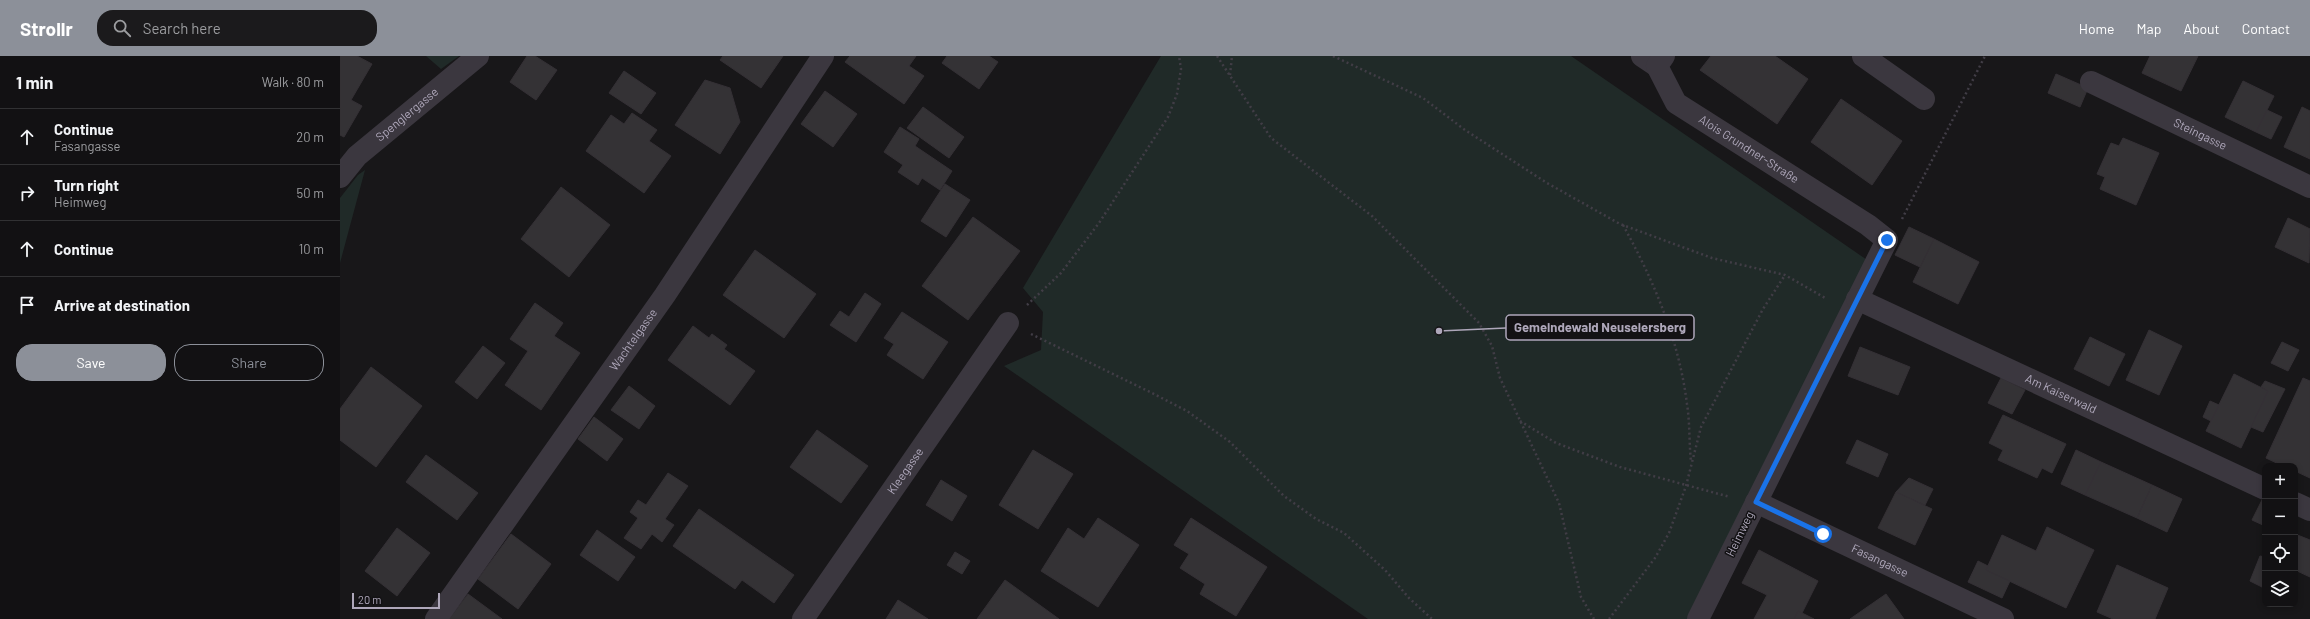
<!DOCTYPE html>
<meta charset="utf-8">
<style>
body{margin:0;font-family:Barlow,sans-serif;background:#1b1a1c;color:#f1f3f6}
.controls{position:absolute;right:12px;bottom:12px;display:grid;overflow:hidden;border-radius:8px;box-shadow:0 2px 6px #0003}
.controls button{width:36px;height:36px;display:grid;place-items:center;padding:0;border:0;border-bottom:1px solid #313133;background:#121113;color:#f1f3f6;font:20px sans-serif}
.scale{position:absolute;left:12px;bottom:10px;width:88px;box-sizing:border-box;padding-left:4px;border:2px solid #aea7ba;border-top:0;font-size:11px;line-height:14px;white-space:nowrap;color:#aea7ba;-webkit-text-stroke:3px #131214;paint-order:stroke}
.stop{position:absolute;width:12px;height:12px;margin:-9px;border:3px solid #1a73e8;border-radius:50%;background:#fff}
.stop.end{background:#1a73e8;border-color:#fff;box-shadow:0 1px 4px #0008}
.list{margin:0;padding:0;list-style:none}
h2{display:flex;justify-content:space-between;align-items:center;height:52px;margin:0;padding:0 16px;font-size:17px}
h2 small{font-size:13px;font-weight:400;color:#9c9da0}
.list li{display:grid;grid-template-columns:26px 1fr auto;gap:12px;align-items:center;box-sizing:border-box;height:56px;padding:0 16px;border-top:1px solid #313133}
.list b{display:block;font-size:15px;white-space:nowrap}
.list p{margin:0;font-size:13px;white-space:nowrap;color:#9c9da0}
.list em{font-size:13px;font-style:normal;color:#9c9da0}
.actions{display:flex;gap:8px;padding:12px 16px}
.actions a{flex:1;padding:9px 0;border:1px solid #8c9099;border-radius:16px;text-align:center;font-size:14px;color:#8c9099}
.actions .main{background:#8c9099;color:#fff}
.icon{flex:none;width:22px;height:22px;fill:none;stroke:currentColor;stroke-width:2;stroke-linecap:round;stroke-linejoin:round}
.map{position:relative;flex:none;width:1970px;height:563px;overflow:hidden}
header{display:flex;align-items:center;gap:24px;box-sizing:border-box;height:56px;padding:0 20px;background:#8c9099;color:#fff}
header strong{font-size:19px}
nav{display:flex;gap:22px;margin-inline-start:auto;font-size:14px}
.search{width:280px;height:36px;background:#1b1a1c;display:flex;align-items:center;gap:10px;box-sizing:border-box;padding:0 14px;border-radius:16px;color:#9c9da0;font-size:15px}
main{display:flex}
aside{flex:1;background:#121113}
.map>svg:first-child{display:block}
.green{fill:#202a28}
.building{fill:#343235;stroke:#343035}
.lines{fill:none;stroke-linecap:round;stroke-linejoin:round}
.path{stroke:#413d46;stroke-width:2.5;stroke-dasharray:2 3;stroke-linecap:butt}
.minor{stroke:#3b373f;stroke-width:22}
.route{stroke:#1a73e8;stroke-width:5}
.labels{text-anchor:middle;stroke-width:3;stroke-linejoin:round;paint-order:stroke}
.street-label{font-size:12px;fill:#aea7ba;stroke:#131214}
.leader{fill:none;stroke:#aea7ba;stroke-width:1.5}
.callout-dot{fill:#aea7ba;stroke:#131214;stroke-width:1.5}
.callout{fill:#131214;stroke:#aea7ba;stroke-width:1.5}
.callout-label{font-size:13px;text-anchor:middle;font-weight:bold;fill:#aea7ba}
</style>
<header>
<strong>Strollr</strong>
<div class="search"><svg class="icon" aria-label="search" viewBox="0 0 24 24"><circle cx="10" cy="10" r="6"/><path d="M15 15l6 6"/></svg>Search here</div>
<nav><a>Home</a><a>Map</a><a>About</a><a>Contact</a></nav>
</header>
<main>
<aside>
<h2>1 min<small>Walk · 80 m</small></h2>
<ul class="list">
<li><svg class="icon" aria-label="ahead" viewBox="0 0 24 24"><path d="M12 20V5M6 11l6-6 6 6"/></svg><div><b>Continue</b><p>Fasangasse</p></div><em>20 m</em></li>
<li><svg class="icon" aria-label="right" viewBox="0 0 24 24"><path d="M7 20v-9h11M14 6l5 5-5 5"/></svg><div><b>Turn right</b><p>Heimweg</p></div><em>50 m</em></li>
<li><svg class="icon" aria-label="ahead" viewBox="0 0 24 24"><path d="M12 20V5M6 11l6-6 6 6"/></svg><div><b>Continue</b></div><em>10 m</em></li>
<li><svg class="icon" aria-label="arrive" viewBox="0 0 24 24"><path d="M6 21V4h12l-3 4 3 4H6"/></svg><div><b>Arrive at destination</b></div></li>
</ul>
<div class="actions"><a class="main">Save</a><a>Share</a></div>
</aside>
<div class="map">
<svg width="1970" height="563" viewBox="0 0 1970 563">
<rect width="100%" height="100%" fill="#181719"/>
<path class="green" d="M86 0H119L101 13Z
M821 0H1231L1530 206 1351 563H1028L664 310 701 294 703 256 683 232Z
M25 114 0 207V142L18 119Z"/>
<path class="building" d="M0 0H17L32 8 11 44 22 50 4 81 0 79Z
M187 0H195L217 14 196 44 170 26Z
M383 0H443L421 32 380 4Z
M510 0H576L569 10 584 20 564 48 505 6Z
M607 0H649L658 6 639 33 602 7Z
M1371 0H1435L1468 23 1437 68 1360 14Z
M1810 0H1858L1841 35 1802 17Z
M284 15 316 37 301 58 269 37Z
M1716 18 1748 32 1740 51 1708 37Z
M365 24 390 32 400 66 380 98 335 69Z
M1903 25 1934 40 1916 76 1885 61Z
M485 35 517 58 493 91 461 68Z
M1501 43 1562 85 1532 129 1471 86Z
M583 51 624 81 609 102 567 72Z
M1962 51 1970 55V103L1944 91Z
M1927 54 1942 61 1931 83 1916 76Z
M292 57 317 74 309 85 331 100 304 137 246 95 271 59 284 68Z
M560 71 579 83 575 90 612 115 600 134 582 122 578 129 558 116 563 109 544 96Z
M1783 82 1819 97 1796 149 1760 133 1765 121 1757 118 1771 87 1779 90Z
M605 128 630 144 606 181 581 165Z
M221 131 270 169 229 221 181 183Z
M633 161 680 195 628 264 582 230Z
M1948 162 1970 173 1969 207 1935 191Z
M1569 171 1594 183 1580 211 1555 199Z
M1594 183 1639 206 1618 248 1573 226Z
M415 194 476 238 444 282 383 239Z
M525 237 541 248 516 286 490 269 500 255 509 261Z
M195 247 223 267 214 280 240 297 201 354 165 329 188 295 170 283Z
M562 256 608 286 583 323 547 299 554 288 544 282Z
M353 270 369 282 372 278 387 289 384 293 415 315 390 349 328 304Z
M1809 274 1842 290 1819 339 1786 324Z
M1750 281 1785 298 1769 330 1734 313Z
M1942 286 1959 294 1948 315 1931 307Z
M143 290 165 307 137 343 115 326Z
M1520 291 1570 311 1558 339 1508 320Z
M31 311 82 350 36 411 0 384V353Z
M1894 318 1928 335 1901 392 1866 375Z
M1661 322 1685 334 1672 358 1648 347Z
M1963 322 1970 325V422L1955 415V410H1943L1926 402Z
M1925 325 1945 333 1923 376 1911 371 1928 335 1921 331Z
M289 330 315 350 299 373 271 354Z
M1870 345 1879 349 1871 365 1863 361Z
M1663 359 1726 388 1712 417 1702 412 1697 422 1658 404 1663 394 1649 387Z
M254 361 283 383 267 405 238 383Z
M477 374 528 410 501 447 450 411Z
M1517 384 1548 398 1538 421 1506 407Z
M693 394 733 418 698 473 659 449Z
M1736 394 1761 406 1745 439 1721 428Z
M86 399 138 437 117 464 66 426Z
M1761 406 1812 429 1797 462 1745 439Z
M328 417 348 430 325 463 334 469 322 486 312 478 301 493 284 482 298 462 290 456 298 444 306 449Z
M1569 422 1593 433 1585 449 1556 436Z
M601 424 627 440 612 465 586 449Z
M1812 429 1842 443 1827 476 1797 462Z
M1556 436 1592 453 1575 489 1538 472Z
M1922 444 1925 445V470L1912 464Z
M359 453 454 519 434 547 402 524 395 533 333 490Z
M758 462 799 489 758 551 701 515 728 472 744 483Z
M851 462 927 511 896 560 860 538 865 528 840 512 849 498 834 489Z
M1707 471 1754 494 1726 552 1646 514 1662 479 1696 495Z
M57 472 90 497 57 540 25 515Z
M257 474 295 501 278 525 240 499Z
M171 478 211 508 178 553 138 523Z
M1955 478 1970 484V521L1955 514Z
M1419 494 1478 525 1462 557 1458 555 1454 563H1414L1427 539 1402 527Z
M615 496 630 505 622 518 607 509Z
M1920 500 1925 501 1924 532 1910 525Z
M1638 505 1648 510 1646 514 1670 525 1662 542 1628 526Z
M1777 509 1828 532 1815 563H1773L1757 556Z
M665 524 719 563H637Z
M128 538 162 563H109Z
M1546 538 1564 563H1510Z
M558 544 588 563H546Z
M1458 555 1474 563H1454Z"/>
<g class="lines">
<path class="path" d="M877 0 931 82 1032 160 1139 267 1152 290 1160 322 1219 447 1241 541 1254 563
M993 0 1083 42 1125 74 1207 127 1280 168 1372 202 1445 219 1487 243
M890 19 892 0
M1562 163 1645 0
M1283 169C1314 225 1339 284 1347 348 1350 367 1349 387 1351 406
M687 249 721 217 759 167 828 61 837 38 841 13 839 0
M691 278 812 337 847 355 890 386 944 440 976 463 1004 477 1045 514 1069 542 1092 563
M1180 365 1216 387 1280 411 1390 441
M1269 563 1315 502 1329 477 1346 430 1361 371 1423 253 1445 219"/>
<g class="minor">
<path d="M1302 0 1317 10"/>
<path id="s1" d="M1324 0 1317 10 1336 47 1528 169 1547 184 1358 563"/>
<path d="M1523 0 1584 43"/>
<path id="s2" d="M1751 26 1970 131"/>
<path id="s3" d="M0 121 17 100 138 0"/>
<path id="s4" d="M1517 243 1925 433"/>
<path id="s5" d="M1416 446 1663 563"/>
<path d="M1955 447 1970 454"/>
<path id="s6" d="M96 563 325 239 483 0"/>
<path id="s7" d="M463 563 668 267"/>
</g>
</g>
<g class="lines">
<path class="route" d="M1483 478 1416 446 1547 184"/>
</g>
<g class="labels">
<g class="street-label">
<text dy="4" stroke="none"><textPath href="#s3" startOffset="92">Spenglergasse</textPath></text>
<text dy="4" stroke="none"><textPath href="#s2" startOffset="121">Steingasse</textPath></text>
<text dy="4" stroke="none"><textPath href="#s1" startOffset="140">Alois Grundner-Straße</textPath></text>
<text dy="4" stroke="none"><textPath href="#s6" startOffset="342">Wachtelgasse</textPath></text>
<text dy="4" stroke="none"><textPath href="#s4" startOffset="225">Am Kaiserwald</textPath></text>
<text dy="4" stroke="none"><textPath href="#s7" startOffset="180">Kleegasse</textPath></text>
<text transform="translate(1400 478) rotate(-64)" y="4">Heimweg</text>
<text dy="4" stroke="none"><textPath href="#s5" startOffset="137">Fasangasse</textPath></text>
</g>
</g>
<path class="leader" d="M1099 275L1166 272"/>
<circle class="callout-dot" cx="1099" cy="275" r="4"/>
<rect class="callout" x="1166" y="259" width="188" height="25" rx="4"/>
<g class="callout-label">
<text x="1260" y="276">Gemeindewald Neuseiersberg</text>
</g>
</svg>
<div class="controls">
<button>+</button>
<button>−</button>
<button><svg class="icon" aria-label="locate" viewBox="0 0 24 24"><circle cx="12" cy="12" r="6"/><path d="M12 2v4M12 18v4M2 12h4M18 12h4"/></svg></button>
<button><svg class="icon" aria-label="layers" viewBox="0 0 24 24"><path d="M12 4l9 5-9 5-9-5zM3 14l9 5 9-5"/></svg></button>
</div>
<div class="scale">20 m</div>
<div class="stop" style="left:1483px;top:478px"></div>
<div class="stop end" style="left:1547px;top:184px"></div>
</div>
</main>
